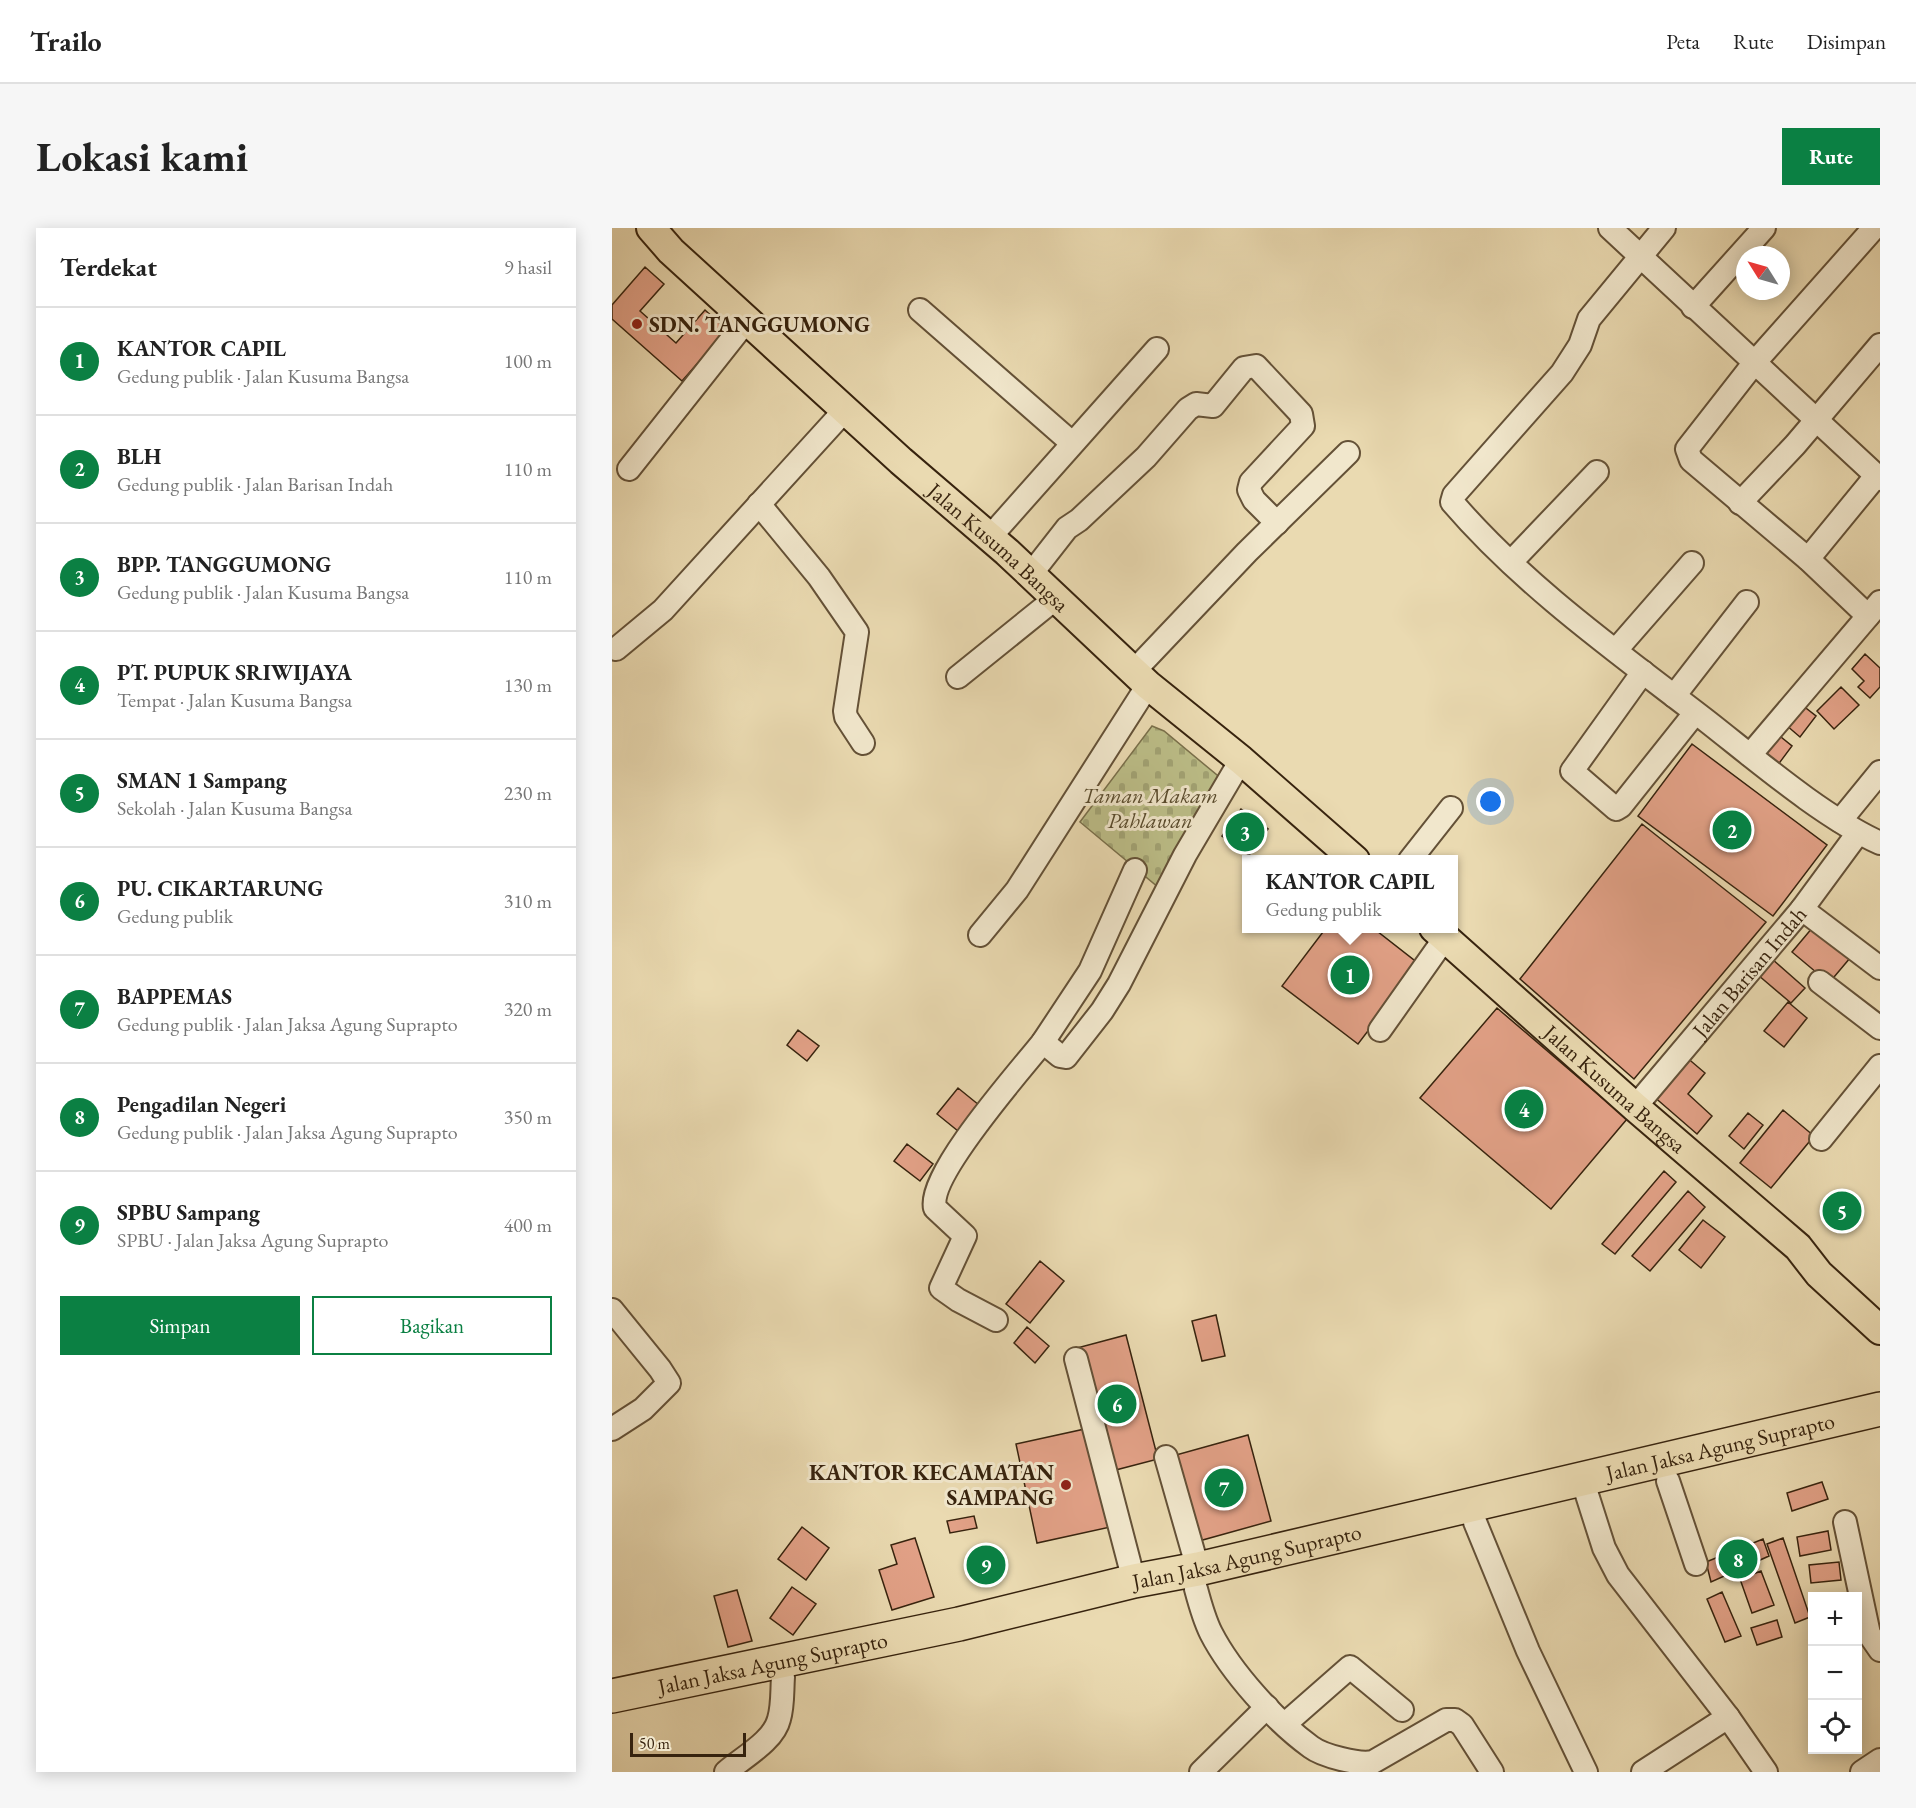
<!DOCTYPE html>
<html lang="id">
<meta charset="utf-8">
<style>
body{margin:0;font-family:"EB Garamond",serif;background:#f6f6f6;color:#222}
.controls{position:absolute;right:18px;bottom:18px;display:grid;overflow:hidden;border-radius:0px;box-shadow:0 3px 15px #0003}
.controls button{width:54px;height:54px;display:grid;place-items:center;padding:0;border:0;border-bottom:2px solid #e0e0e0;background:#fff;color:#222;font:30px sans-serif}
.compass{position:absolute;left:1124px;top:18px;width:54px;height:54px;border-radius:50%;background:#fff;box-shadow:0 3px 15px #0003;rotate:307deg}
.scale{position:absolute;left:18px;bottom:15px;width:116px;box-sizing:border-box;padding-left:6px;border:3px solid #37230e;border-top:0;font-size:16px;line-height:21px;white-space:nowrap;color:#37230e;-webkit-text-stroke:4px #f1e7cc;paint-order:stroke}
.you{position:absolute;left:879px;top:574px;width:21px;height:21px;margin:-15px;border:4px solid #fff;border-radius:50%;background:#1a73e8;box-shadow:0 0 0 9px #1a73e833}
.badge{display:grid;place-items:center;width:39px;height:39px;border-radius:50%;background:#0b8043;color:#fff;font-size:20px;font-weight:700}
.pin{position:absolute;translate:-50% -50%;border:3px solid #fff;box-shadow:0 2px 6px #0006}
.popup{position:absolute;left:630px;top:627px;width:216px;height:78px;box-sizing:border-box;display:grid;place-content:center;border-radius:0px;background:#fff;filter:drop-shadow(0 2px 4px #0005);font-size:20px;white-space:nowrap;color:#767676}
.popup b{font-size:22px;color:#222}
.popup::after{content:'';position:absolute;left:50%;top:100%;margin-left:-12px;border:12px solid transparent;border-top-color:#fff}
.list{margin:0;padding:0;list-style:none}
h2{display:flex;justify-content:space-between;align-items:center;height:78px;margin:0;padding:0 24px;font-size:26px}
h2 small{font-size:20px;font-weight:400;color:#767676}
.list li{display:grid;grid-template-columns:39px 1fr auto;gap:18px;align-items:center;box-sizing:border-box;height:108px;padding:0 24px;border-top:2px solid #e0e0e0}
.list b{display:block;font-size:22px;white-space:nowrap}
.list p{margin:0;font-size:20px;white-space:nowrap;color:#767676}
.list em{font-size:20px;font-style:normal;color:#767676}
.actions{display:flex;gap:12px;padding:18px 24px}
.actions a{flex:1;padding:14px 0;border:2px solid #0b8043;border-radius:0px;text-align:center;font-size:21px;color:#0b8043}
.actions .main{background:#0b8043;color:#fff}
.icon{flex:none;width:33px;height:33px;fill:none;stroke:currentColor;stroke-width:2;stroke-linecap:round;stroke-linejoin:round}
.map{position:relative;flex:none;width:1268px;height:1544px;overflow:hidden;border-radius:0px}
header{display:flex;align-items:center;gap:36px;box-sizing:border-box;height:84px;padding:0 30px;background:#fff;border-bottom:2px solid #e0e0e0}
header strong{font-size:28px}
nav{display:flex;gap:33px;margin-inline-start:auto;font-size:21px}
.intro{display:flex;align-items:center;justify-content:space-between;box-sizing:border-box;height:144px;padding:0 36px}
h1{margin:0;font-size:42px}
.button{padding:15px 27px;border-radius:0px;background:#0b8043;color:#fff;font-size:21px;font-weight:700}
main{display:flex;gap:36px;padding:0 36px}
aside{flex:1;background:#fff;border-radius:0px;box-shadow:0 3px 15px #0003}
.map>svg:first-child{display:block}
.cemetery{fill:url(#cemetery-stones);stroke:#7a704b;stroke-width:1.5}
.building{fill:#e2a187;stroke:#37230e;stroke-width:1.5}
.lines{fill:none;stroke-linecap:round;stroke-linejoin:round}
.minor-casing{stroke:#645137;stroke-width:26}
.major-casing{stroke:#37230e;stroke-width:32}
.highway-casing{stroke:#37230e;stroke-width:36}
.minor{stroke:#f1e7cc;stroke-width:22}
.major{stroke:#eadab1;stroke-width:28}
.highway{stroke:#eadab1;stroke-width:33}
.poi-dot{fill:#8f2418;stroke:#f1e7cc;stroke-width:2}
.labels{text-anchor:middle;stroke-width:6;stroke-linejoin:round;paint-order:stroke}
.poi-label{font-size:22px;font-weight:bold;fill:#37230e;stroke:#f1e7cc;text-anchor:start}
.street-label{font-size:22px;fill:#37230e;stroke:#f1e7cc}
.park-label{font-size:22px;font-style:italic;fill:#584a2c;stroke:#f1e7cc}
</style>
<header>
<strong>Trailo</strong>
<nav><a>Peta</a><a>Rute</a><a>Disimpan</a></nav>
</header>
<div class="intro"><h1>Lokasi kami</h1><a class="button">Rute</a></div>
<main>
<aside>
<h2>Terdekat<small>9 hasil</small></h2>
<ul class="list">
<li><span class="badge">1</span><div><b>KANTOR CAPIL</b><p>Gedung publik · Jalan Kusuma Bangsa</p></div><em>100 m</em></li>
<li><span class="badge">2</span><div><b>BLH</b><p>Gedung publik · Jalan Barisan Indah</p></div><em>110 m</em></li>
<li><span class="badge">3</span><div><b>BPP. TANGGUMONG</b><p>Gedung publik · Jalan Kusuma Bangsa</p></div><em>110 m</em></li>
<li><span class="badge">4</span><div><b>PT. PUPUK SRIWIJAYA</b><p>Tempat · Jalan Kusuma Bangsa</p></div><em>130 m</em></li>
<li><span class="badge">5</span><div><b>SMAN 1 Sampang</b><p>Sekolah · Jalan Kusuma Bangsa</p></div><em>230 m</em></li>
<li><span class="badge">6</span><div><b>PU. CIKARTARUNG</b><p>Gedung publik</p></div><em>310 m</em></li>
<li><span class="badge">7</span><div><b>BAPPEMAS</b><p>Gedung publik · Jalan Jaksa Agung Suprapto</p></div><em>320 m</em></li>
<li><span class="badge">8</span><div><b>Pengadilan Negeri</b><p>Gedung publik · Jalan Jaksa Agung Suprapto</p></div><em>350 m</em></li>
<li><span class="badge">9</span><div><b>SPBU Sampang</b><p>SPBU · Jalan Jaksa Agung Suprapto</p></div><em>400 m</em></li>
</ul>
<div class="actions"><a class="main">Simpan</a><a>Bagikan</a></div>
</aside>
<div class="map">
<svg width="1268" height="1544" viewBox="0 0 1268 1544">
<defs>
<pattern id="cemetery-stones" width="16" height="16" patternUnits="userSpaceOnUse" patternTransform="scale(1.5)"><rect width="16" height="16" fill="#bcbe88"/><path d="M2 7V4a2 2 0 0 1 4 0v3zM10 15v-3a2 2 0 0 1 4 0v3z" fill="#a2a374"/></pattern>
</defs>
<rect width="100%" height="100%" fill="#eadab1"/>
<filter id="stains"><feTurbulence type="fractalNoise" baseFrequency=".00333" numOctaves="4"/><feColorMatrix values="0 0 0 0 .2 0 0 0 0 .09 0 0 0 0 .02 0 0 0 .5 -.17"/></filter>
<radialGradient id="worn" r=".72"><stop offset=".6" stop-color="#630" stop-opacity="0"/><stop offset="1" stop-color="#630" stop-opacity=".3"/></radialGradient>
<path class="cemetery" d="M540 498 552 503 611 552 546 659 468 594Z"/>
<path class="building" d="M33 39 52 56 28 83 64 115 93 82 115 102 70 153 0 91V77Z
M1253 426 1268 440V459L1258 470 1246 459 1252 453 1240 441Z
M1229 459 1247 477 1222 501 1205 483Z
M1190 477 1204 488 1188 509 1174 497Z
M1164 505 1180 518 1165 538 1148 525Z
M1080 516 1215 617 1161 688 1026 588Z
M629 581 656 601 637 627 610 608Z
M1030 596 1154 694 1022 851 908 751Z
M1201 699 1238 730 1217 755 1180 724Z
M714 700H761L807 736 746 816 670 758Z
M1160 731 1193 760 1179 775 1146 747Z
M1176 774 1195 790 1172 819 1152 803Z
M885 780 1015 891 939 981 808 870Z
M186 802 207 818 195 833 175 817Z
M1073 828 1093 845 1076 866 1100 888 1085 906 1040 867Z
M346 860 367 877 346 903 325 886Z
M1171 882 1202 908 1159 960 1128 935Z
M1136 885 1151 897 1132 921 1117 908Z
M295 916 321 936 308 953 282 933Z
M1052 943 1064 954 1003 1026 990 1016Z
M1076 963 1093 979 1038 1043 1020 1028Z
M1091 992 1113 1009 1089 1040 1067 1022Z
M428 1033 452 1053 418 1095 394 1076Z
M604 1087 613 1128 590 1133 580 1093Z
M415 1099 437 1118 423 1135 402 1115Z
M514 1107 546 1231 496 1244 465 1120Z
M482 1199 503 1298 425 1315 404 1216Z
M636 1207 659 1293 587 1313 564 1227Z
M1210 1254 1216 1271 1180 1283 1175 1265Z
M362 1288 365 1300 338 1305 335 1293Z
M190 1299 217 1320 194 1352 166 1331Z
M1216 1303 1219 1322 1188 1328 1185 1309Z
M303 1310 322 1369 280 1382 267 1342 285 1336 279 1317Z
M1171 1310 1198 1389 1183 1395 1155 1316Z
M1151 1311 1157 1328 1099 1354 1094 1334Z
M1227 1334 1229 1352 1199 1355 1197 1337Z
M1149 1343 1162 1377 1140 1385 1128 1351Z
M180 1359 204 1376 181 1407 158 1390Z
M125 1362 140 1413 116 1419 102 1368Z
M1110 1364 1129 1408 1113 1414 1095 1371Z
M1165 1392 1170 1409 1145 1417 1139 1400Z"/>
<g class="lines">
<defs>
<g id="minor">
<path d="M998 0 1268 251"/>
<path d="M1052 0 977 91 968 117 950 145 842 267 840 274C913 359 1008 426 1096 494 1147 534 1211 589 1268 615"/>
<path d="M1081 79 1152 0"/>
<path d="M308 82 460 215"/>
<path d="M17 241 135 92"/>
<path d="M1128 275 1183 217 1268 117"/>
<path d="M147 276 207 349 245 404 233 483 234 489 251 515"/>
<path d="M377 310 545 121"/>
<path d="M1196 331 1264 248"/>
<path d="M899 334 985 244"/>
<path d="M419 346 455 300 467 292 534 229 576 181 584 176 601 178 632 140 644 138 689 186 691 198 639 254 637 262 642 272 665 295"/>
<path d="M1256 388 1196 331 1079 232 1075 221 1143 134 1262 0"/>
<path d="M4 421 51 382 233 182"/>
<path d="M1004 422 1080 335"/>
<path d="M522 443 635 324 736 225"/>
<path d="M1031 444 960 543 1004 581 1009 578 1083 485"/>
<path d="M346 449 444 370"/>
<path d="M1062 468 1135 374"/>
<path d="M1138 527 1268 374"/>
<path d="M1228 593 1268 544"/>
<path d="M798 632 839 580"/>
<path d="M1190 681 1268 740"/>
<path d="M368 707 405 662 536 457"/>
<path d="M1208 754 1268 800"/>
<path d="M768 802 833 710"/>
<path d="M431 814 478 743 523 642"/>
<path id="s1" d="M1023 879 1190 681 1246 605"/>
<path d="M1209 911 1268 838"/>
<path d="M0 1082 48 1141 57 1155 31 1181 0 1201"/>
<path d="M384 1092 346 1072 329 1060 353 1008 323 980C315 947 408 843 431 814L448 828 454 829 490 783 507 756 573 627 629 532"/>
<path d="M464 1131 522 1353"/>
<path d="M554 1229 586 1341"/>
<path d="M970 1251 992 1320 1006 1347 1116 1489 1154 1544"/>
<path d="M1056 1253 1084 1336"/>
<path d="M863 1294 916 1423 974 1544"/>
<path d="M1233 1294 1257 1406 1268 1422"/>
<path d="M584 1361C588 1376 592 1391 599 1405 619 1444 663 1493 699 1519 711 1528 747 1537 761 1534L834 1492H843L850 1497 880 1544"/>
<path d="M673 1496 738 1439 790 1482"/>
<path d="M114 1544C130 1530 162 1513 167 1491 171 1478 170 1463 171 1449"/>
<path d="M589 1544 655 1479"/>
<path d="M1031 1544 1116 1489"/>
<path d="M1250 1544 1268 1532"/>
</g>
<g id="major">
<path id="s2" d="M39 0 59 23 289 233 395 324 536 457 629 532 743 632"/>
<path id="s3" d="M822 700 1023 879 1186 1019 1207 1046 1268 1102"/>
</g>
<g id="highway">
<path id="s4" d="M0 1468 347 1396 522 1353 586 1341 1268 1181"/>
</g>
</defs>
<use href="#minor" class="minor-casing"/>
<use href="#major" class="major-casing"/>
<use href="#highway" class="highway-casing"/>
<use href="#minor" class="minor"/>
<use href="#major" class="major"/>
<use href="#highway" class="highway"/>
</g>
<g class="poi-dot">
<circle cx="25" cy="96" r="6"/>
<circle cx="454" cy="1257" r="6"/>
</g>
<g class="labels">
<g class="poi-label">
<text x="37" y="104">SDN. TANGGUMONG</text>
<text x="442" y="1252" text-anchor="end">KANTOR KECAMATAN<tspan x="442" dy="25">SAMPANG</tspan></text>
</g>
<g class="street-label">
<text dy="8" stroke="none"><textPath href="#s2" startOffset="472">Jalan Kusuma Bangsa</textPath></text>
<text dy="8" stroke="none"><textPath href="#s1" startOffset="177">Jalan Barisan Indah</textPath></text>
<text dy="8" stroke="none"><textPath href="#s3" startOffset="242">Jalan Kusuma Bangsa</textPath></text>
<text dy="8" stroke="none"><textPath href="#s4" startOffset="1136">Jalan Jaksa Agung Suprapto</textPath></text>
<text dy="8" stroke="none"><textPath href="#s4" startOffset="650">Jalan Jaksa Agung Suprapto</textPath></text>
<text dy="8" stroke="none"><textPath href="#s4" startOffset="164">Jalan Jaksa Agung Suprapto</textPath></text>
</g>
<g class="park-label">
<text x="538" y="575">Taman Makam<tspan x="538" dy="25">Pahlawan</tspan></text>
</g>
</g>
<rect width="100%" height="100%" filter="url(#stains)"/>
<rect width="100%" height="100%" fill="url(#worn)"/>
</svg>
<div class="controls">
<button>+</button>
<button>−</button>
<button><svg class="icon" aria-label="locate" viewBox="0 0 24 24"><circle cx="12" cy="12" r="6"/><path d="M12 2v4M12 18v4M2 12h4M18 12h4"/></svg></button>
</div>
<svg class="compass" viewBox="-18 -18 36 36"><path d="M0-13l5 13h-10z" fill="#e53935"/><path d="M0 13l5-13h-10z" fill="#767676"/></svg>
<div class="scale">50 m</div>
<div class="you"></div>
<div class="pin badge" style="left:738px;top:747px">1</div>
<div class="popup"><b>KANTOR CAPIL</b>Gedung publik</div>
<div class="pin badge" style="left:1120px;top:602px">2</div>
<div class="pin badge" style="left:633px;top:604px">3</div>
<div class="pin badge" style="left:912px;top:881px">4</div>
<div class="pin badge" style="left:1230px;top:983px">5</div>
<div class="pin badge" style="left:505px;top:1176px">6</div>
<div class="pin badge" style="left:612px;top:1260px">7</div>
<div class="pin badge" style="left:1126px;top:1331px">8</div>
<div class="pin badge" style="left:374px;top:1337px">9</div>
</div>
</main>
